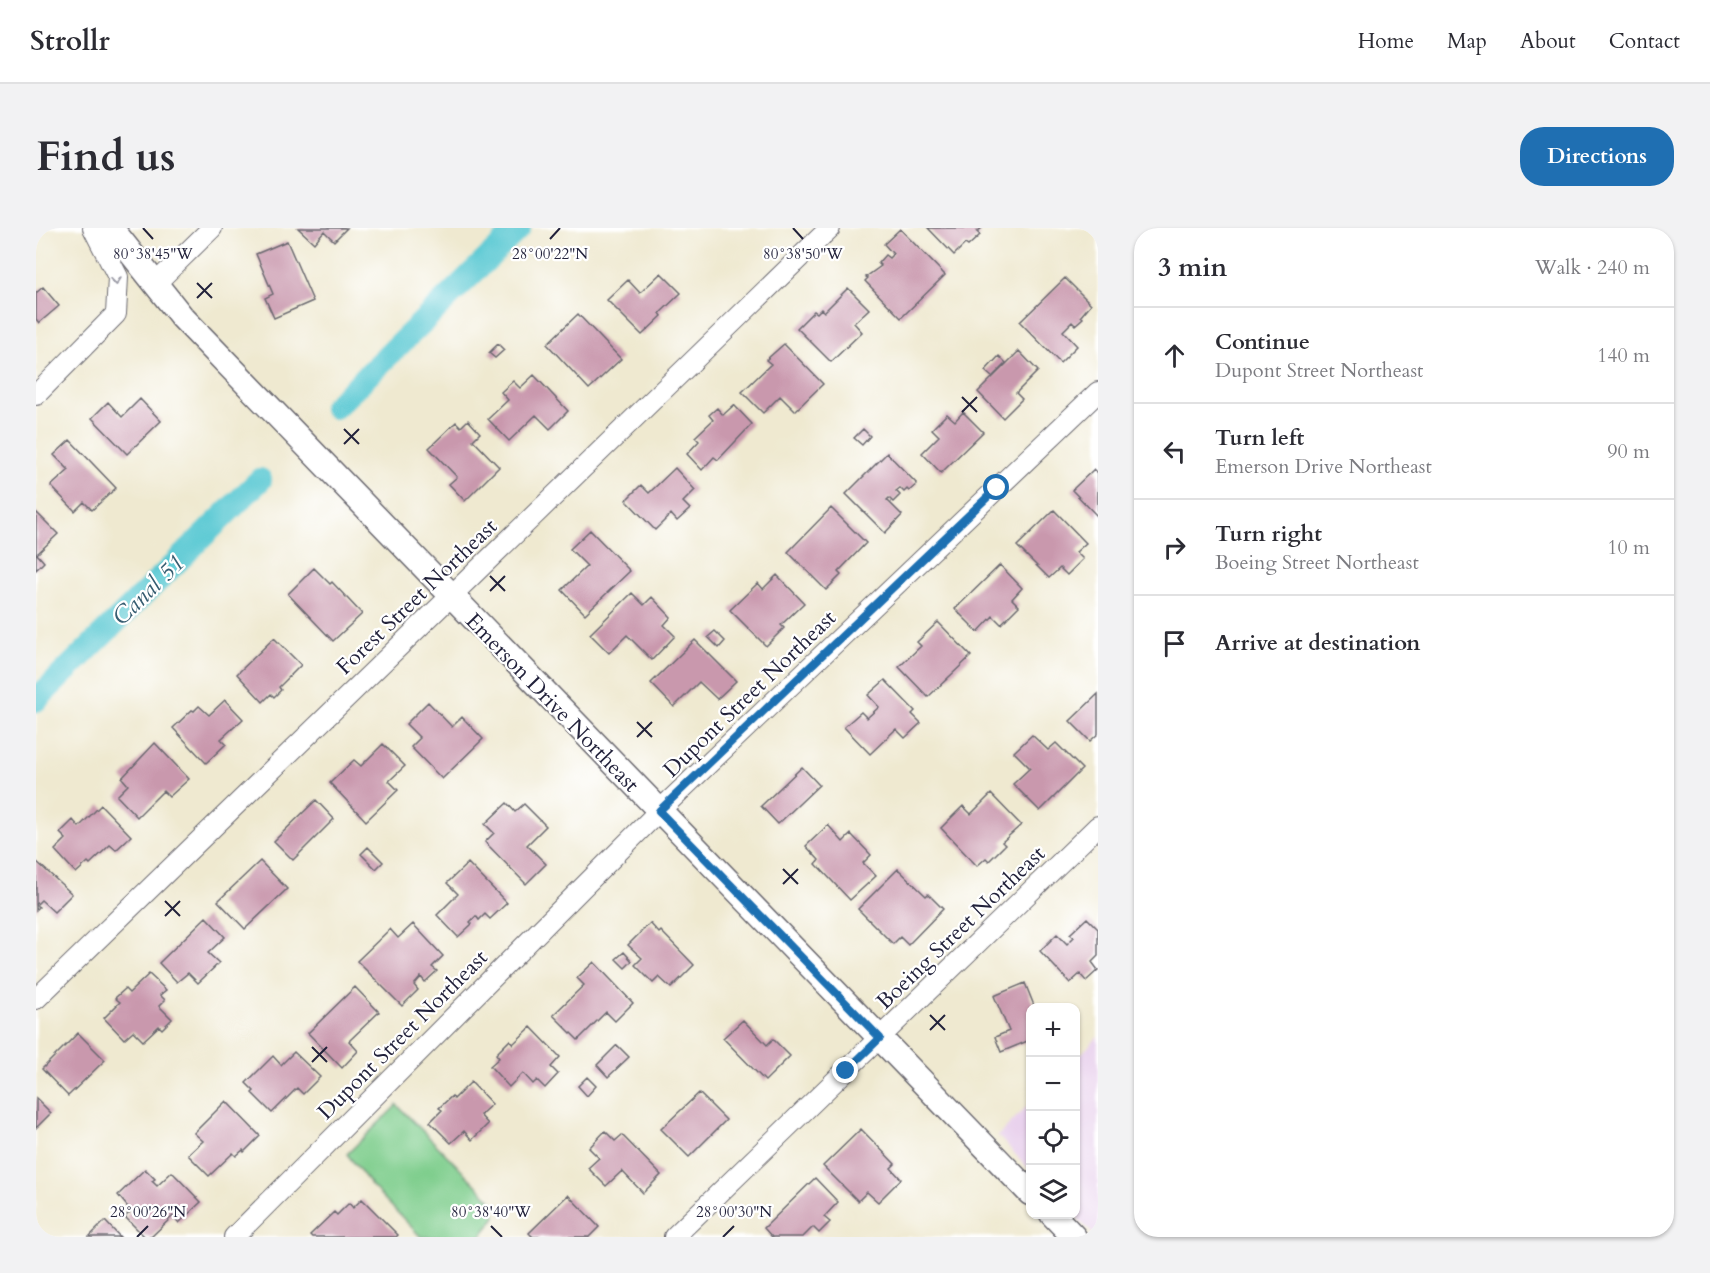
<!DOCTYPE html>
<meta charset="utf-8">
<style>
body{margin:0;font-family:Cardo,serif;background:#f2f2f3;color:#2b2b33}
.controls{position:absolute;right:18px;bottom:18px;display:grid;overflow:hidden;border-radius:12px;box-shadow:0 2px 4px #0004}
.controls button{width:54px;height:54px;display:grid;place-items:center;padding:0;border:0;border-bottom:2px solid #e1e1e2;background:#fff;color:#2b2b33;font:30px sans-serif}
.stop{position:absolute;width:18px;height:18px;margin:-14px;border:4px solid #1f6fb2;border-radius:50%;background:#fff}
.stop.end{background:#1f6fb2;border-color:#fff;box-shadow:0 2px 6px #0008}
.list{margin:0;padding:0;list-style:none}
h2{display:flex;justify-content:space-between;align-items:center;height:78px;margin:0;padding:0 24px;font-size:26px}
h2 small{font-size:20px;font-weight:400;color:#7c7c81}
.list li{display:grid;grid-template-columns:39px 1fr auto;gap:18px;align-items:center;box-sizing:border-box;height:96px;padding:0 24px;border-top:2px solid #e1e1e2}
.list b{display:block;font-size:22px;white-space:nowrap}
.list p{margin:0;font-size:20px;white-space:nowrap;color:#7c7c81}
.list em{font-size:20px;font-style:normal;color:#7c7c81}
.icon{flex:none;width:33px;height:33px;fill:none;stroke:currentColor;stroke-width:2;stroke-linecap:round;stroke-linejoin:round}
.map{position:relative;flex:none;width:1062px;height:1009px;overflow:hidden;border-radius:24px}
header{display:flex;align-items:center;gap:36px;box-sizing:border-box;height:84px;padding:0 30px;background:#fff;border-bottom:2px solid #e1e1e2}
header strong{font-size:28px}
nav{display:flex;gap:33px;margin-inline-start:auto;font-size:21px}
.intro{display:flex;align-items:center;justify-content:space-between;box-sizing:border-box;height:144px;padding:0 36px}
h1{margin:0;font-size:42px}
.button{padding:15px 27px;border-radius:24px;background:#1f6fb2;color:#fff;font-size:21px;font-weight:700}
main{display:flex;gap:36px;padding:0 36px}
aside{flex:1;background:#fff;border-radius:24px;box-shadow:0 2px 4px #0004}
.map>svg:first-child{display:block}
.built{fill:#e9d2ed}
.green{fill:#7fce8d;stroke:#507864;stroke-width:1.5}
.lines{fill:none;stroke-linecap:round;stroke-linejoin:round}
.canal{stroke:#5ecad4;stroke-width:24}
.building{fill:#c998ad}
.minor-casing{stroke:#6a686f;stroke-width:22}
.tertiary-casing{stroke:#6a686f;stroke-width:27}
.minor{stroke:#fff;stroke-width:20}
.tertiary{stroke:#fff;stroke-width:24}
.oneway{stroke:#9c9ca7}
.route{stroke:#1f6fb2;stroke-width:8}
.ticks{fill:none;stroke:#22223b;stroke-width:2}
.labels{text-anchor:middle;stroke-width:4.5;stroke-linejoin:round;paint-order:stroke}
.street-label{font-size:22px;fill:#22223b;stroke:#fff}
.water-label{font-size:24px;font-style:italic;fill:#375d71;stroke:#fff}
.ticks-label{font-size:15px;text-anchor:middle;fill:#22223b;stroke:#fff;stroke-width:4.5;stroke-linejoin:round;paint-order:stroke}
</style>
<header>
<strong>Strollr</strong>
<nav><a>Home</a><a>Map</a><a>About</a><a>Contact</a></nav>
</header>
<div class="intro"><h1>Find us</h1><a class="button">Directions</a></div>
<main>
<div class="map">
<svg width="1062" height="1009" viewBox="0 0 1062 1009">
<rect width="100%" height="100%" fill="#fff"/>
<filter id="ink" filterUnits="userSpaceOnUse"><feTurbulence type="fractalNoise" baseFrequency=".0167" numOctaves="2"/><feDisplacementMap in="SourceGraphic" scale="12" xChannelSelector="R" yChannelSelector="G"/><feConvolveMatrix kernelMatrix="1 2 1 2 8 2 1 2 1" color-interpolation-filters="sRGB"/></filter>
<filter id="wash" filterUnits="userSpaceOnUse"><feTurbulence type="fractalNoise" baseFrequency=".008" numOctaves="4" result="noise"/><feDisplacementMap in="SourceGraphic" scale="24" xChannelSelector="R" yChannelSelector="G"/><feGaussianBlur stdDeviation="1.35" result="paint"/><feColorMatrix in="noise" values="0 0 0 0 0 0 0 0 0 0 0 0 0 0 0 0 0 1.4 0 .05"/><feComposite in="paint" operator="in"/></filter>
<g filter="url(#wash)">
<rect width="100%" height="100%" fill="#efe9d0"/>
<path class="built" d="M1062 809V1009H1060L1038 987 1040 831Z
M994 875V942L962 908Z"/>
<path class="green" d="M361 877 455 972 460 989 444 1009H385L336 958 311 926Z"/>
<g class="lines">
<path class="canal" d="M299 179 483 0
M0 472 224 252"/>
</g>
<g id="blocks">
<path class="building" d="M262 0H311L298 13 288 3 278 15Z
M892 0H946L941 4 944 7 932 18 929 16 918 27Z
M864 1 909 47 865 90 829 53 832 50 830 49 845 38 842 35 849 27 853 30 857 26 848 16Z
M251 13 277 73 238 90 229 70 237 66 220 26Z
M625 45 645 65 624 85 626 88 606 107 571 72 592 52 604 65Z
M1029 50 1055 76 1045 88 1047 90 1039 97 1036 94 1027 103 1041 118 1024 135 984 94Z
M7 59 23 78 3 95 0 91V65Z
M812 60 833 81 818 95 826 104 795 134 761 100 778 83 781 85 785 81 788 84Z
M542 86 585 131 553 161 511 116Z
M462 116 468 122 459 130 453 125Z
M748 116 787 156 759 183 744 168 727 185 706 164 735 136 730 132Z
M983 123 1002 143 980 165 986 171 967 190 942 164Z
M963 128 970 135 956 149 949 143Z
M498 147 532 183 514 201 500 187 473 213 452 191 472 172 465 164 477 153 484 160Z
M104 171 125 193 91 226 56 190 72 174 86 189Z
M698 177 716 196 682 232 678 229 666 242 651 226 663 213 659 209 677 192 673 187 681 180 687 187Z
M927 184 947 204 905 245 886 225 903 208 896 201 911 186 919 193Z
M432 192 444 205 437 212 463 239 429 273 413 256 421 249 393 220 420 194 425 199Z
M827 201 834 208 826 217 818 210Z
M34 212 80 260 56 282 48 274 39 283 15 258 33 242 18 227Z
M851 225 881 256 873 263 871 261 868 264 864 260 860 263 864 267 857 274 853 270 851 272 866 287 849 305 810 266Z
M639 240 659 262 647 274 654 281 641 293 635 286 619 302 590 272 605 257 613 265Z
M1058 241 1062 245V289L1036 262Z
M795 280 830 315 802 344 805 347 790 362 752 324Z
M1018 282 1050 315 1040 324 1047 331 1031 347 1024 340 1013 350 981 318Z
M0 284 22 306 1 326 8 334 0 342Z
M554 302 594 343 549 386 526 362 551 338 534 321Z
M964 337 986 360 976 371 983 378 965 396 957 388 942 404 919 381Z
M278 340 294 356 296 354 326 386 297 413 252 366Z
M741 347 768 375 745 397 748 400 730 418 694 382 722 355 727 361Z
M596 365 608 377 616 369 635 389 628 397 639 408 616 432 591 407 573 425 554 406Z
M902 394 935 428 892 469 863 439 885 418 881 414Z
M679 403 689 413 683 420 672 409Z
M238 410 265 437 243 459 245 462 238 469 235 466 227 474 201 446Z
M659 412 700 453 681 471 663 454 638 479 615 455Z
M849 452 879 483 876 486 885 495 869 510 860 501 834 526 808 499 825 484 831 490 843 479 832 467Z
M1062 466V506L1054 513 1034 493Z
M189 472 207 491 185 511 190 516 170 535 137 500 156 482 158 483 163 478 173 487Z
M392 474 416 499 426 489 447 511 406 551 375 519 384 510 370 496Z
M996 507 1012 522 1020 515 1046 541 1004 583 977 556 994 540 978 524Z
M119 515 153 551 133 569 127 563 101 589 81 568 92 557 86 550Z
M347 516 369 538 353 553 362 562 330 593 294 555 318 532 325 538Z
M766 539 783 557 742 596 725 578Z
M955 566 985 597 966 614 969 617 953 633 950 630 941 638 905 600 927 578 935 586Z
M280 572 298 591 257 632 238 613Z
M471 575 479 584 488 576 510 598 491 617 510 636 490 656 449 614 458 605 449 596Z
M65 577 95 608 80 622 74 617 54 636 52 634 40 645 19 622 30 611 24 605 37 592 43 599Z
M792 597 807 614 815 606 835 627 827 635 840 648 814 672 780 636 783 632 770 618Z
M332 619 347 634 340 641 325 626Z
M0 633 36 666 18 684 5 672 0 677 3 679 0 682Z
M224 633 251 661 209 701 182 673Z
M432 635 471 675 454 691 449 686 443 692 440 688 434 694 436 696 422 709 401 687 422 666 411 655Z
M862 641 890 668 892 666 907 681 872 717 864 709 857 716 822 681Z
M170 689 189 709 172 725 183 735 162 755 152 745 141 754 123 735Z
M1051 690 1062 701V728L1056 734 1062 742 1050 753 1044 746 1034 755 1004 723 1021 706 1031 716 1038 709 1034 706Z
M614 695 623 705 625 703 658 737 635 760 623 749 617 755 599 737 606 730 592 717Z
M377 696 407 728 396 739 401 743 389 754 385 749 378 757 382 762 366 778 321 733 354 701 362 710Z
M588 724 596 733 589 740 580 731Z
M558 734 597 775 579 793 570 784 542 812 517 787 548 757 541 750Z
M113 746 130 762 124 767 129 772 123 778 136 791 126 801 123 798 107 813 97 803 88 811 68 790 84 774 79 770 89 761 93 765Z
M989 755 999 780H994V812L965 824 959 809 973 803 958 768Z
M319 759 343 784 313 813 322 823 306 840 272 805Z
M707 792 731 817 737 811 754 828 729 853 687 810Z
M495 799 524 829 515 839 522 846 509 860 501 852 497 856 487 845 473 859 454 838 463 830 460 826 474 812 477 816Z
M42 805 69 832 32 868 6 841Z
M581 817 593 829 572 849 561 837Z
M258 824 284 849 267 866 261 860 236 885 216 865 218 863 210 855 237 828 245 837Z
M551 849 560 858 551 868 542 858Z
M435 854 456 876 444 887 452 896 436 912 428 903 415 915 394 894 406 882 403 880 416 868 418 871Z
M663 865 690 892 653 929 625 901Z
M0 870 15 885 0 900Z
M190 873 224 908 208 924 207 922 200 928 197 925 173 948 152 927 167 913 158 905Z
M825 901 859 936 855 940 865 951 842 974 831 964 822 973 787 938Z
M569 903 579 913 586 907 625 947 607 965 586 943 570 958 552 940 563 930 553 920Z
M109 941 119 951 116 953 121 958 136 944 165 974 143 995 137 988 115 1009H109L89 989 95 983 82 967Z
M779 950 802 974 788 989 794 994 783 1005 777 999 767 1009H736L728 1000Z
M532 967 563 999 553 1009H497L493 1005Z
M326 971 362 1007 360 1009H276L274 1007 298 984 301 987 313 975 317 980Z
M69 993 84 1009H53Z"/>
</g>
</g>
<g filter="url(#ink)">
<use href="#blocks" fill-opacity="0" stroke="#6a686f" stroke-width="1.5"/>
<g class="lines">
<defs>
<path id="minor" d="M120 55 176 0
M0 167 80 86 82 49 57 0
M0 771 794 0
M198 1009 623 583 1062 164
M638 1009 1062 598"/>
<path id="tertiary" d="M75 0 146 89 994 965
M1016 986 1038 1009"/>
</defs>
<use href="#minor" class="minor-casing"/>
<use href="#tertiary" class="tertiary-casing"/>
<use href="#minor" class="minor"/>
<use href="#tertiary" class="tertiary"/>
</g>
<defs><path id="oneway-chevron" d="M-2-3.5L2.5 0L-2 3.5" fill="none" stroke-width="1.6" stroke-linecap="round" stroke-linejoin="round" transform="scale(1.5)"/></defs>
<use class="oneway" href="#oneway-chevron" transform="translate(80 53) rotate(84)"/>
</g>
<g class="lines" filter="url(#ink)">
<path class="route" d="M810 843 844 810 623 583 961 260"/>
</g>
<path class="ticks" d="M107 0 117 11M757 0 767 11M514 11 524 0M161 55 176 70M161 70 176 55M926 169 941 184M926 184 941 169M308 201 323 216M308 216 323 201M454 348 469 363M454 363 469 348M601 494 616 509M601 509 616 494M747 641 762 656M747 656 762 641M129 673 144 688M129 688 144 673M894 787 909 802M894 802 909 787M276 819 291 834M276 834 291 819M455 998 466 1009M101 1009 112 998M687 1009 698 998"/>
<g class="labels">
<g class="street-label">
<text transform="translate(380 368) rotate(-44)" y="8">Forest Street Northeast</text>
<text transform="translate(713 465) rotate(-44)" y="8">Dupont Street Northeast</text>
<text transform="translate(517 474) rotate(46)" y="8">Emerson Drive Northeast</text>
<text transform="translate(924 699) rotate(-44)" y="8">Boeing Street Northeast</text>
<text transform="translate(366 806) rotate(-45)" y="8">Dupont Street Northeast</text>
</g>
<g class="water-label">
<text transform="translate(112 362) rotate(-44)" y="8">Canal 51</text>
</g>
</g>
<g class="ticks-label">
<text x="117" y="31">80°38'45"W</text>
<text x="514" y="31">28°00'22"N</text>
<text x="767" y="31">80°38'50"W</text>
<text x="112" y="989">28°00'26"N</text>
<text x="455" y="989">80°38'40"W</text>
<text x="698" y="989">28°00'30"N</text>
</g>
</svg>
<div class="controls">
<button>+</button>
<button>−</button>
<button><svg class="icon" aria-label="locate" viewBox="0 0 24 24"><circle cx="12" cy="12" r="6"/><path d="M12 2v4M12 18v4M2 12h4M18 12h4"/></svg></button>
<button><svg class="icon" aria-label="layers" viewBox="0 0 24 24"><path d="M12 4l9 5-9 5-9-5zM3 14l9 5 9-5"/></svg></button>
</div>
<div class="stop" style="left:961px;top:260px"></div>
<div class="stop end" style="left:810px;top:843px"></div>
</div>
<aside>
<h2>3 min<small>Walk · 240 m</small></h2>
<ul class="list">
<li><svg class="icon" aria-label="ahead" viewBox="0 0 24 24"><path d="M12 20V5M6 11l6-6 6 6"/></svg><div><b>Continue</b><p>Dupont Street Northeast</p></div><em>140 m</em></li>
<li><svg class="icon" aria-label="left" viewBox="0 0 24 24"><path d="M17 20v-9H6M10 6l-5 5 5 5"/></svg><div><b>Turn left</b><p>Emerson Drive Northeast</p></div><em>90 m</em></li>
<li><svg class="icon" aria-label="right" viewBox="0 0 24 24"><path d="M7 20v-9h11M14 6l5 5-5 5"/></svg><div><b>Turn right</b><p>Boeing Street Northeast</p></div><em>10 m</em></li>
<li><svg class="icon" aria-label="arrive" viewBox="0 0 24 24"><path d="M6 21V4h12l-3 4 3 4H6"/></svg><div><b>Arrive at destination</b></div></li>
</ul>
</aside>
</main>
